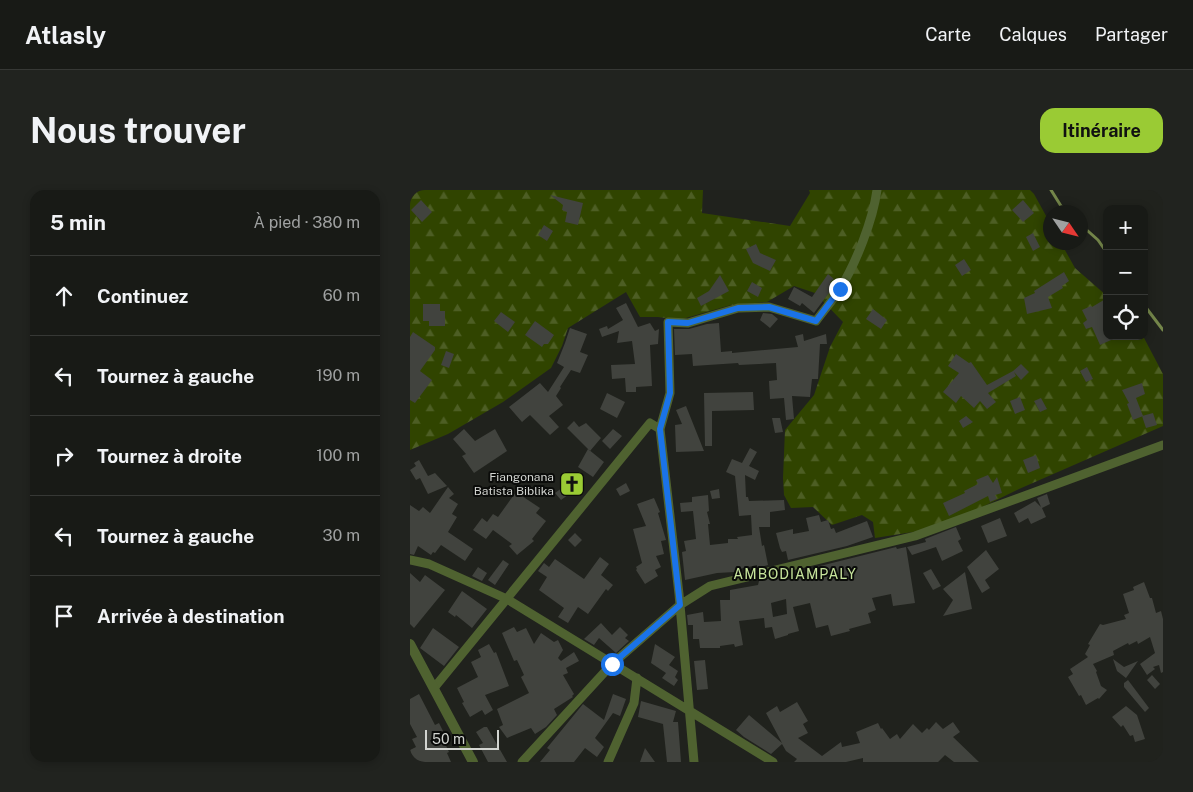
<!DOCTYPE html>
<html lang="fr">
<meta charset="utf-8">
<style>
body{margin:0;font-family:"Public Sans",sans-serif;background:#21231f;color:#f1f3f6}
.controls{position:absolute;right:15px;top:15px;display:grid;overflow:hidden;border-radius:10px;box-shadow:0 2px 8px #0003}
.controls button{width:45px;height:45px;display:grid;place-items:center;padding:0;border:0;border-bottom:1px solid #363835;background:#181a16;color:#f1f3f6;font:25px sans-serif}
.compass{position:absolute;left:633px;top:15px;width:45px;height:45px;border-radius:50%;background:#181a16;box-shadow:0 2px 8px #0003;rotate:125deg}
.scale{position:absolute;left:15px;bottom:12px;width:74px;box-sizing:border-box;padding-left:5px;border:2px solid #d2d4d0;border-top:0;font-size:14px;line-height:18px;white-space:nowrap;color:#d2d4d0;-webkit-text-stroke:4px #0a0b09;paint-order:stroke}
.stop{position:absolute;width:15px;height:15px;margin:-11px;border:4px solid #1a73e8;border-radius:50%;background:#fff}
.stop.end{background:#1a73e8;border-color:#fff;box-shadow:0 1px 5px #0008}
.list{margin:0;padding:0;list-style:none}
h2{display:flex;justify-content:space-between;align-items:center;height:65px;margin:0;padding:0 20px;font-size:21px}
h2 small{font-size:16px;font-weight:400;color:#9fa1a1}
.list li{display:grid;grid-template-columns:32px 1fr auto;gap:15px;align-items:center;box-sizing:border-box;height:80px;padding:0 20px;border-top:1px solid #363835}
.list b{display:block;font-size:19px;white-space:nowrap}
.list em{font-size:16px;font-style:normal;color:#9fa1a1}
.icon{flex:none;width:28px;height:28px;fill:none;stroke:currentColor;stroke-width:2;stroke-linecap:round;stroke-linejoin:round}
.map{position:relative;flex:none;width:753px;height:572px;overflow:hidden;border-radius:15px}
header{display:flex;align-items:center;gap:30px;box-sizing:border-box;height:70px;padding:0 25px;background:#181a16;border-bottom:1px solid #363835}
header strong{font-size:24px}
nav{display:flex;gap:28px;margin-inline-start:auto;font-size:18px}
.intro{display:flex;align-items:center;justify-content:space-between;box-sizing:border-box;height:120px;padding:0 30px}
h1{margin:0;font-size:35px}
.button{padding:12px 22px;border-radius:15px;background:#9acb34;color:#111;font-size:18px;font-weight:700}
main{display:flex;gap:30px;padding:0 30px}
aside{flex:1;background:#181a16;border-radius:15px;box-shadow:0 2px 8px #0003}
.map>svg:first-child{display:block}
.forest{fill:url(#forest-firs)}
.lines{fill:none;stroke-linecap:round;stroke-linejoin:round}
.stream{stroke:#74864a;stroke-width:3}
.building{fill:#41433e;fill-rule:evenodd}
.minor{stroke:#4f6230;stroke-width:9}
.tertiary{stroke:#4f6230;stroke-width:10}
.route{stroke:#1a73e8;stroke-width:6}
.labels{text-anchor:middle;stroke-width:4;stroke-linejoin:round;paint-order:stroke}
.poi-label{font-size:12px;fill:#d2d4d0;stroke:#0a0b09;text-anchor:end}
.neighbourhood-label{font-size:14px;letter-spacing:1px;fill:#c7e49c;stroke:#0a0b09}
</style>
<header>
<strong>Atlasly</strong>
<nav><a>Carte</a><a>Calques</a><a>Partager</a></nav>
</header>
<div class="intro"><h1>Nous trouver</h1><a class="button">Itinéraire</a></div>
<main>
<aside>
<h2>5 min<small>À pied · 380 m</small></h2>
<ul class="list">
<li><svg class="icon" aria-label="ahead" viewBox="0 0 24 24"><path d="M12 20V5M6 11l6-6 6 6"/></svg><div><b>Continuez</b></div><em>60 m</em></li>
<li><svg class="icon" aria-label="left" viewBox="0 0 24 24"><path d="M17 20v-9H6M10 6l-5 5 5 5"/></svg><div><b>Tournez à gauche</b></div><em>190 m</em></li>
<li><svg class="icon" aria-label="right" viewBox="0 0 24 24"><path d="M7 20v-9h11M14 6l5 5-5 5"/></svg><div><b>Tournez à droite</b></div><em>100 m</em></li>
<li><svg class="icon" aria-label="left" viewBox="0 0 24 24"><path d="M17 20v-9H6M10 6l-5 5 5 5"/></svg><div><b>Tournez à gauche</b></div><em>30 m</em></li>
<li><svg class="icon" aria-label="arrive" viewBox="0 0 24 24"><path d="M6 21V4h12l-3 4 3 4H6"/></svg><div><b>Arrivée à destination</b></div></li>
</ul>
</aside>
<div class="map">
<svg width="753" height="572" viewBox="0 0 753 572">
<defs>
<pattern id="forest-firs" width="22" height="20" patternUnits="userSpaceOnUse" patternTransform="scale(1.25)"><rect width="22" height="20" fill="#304400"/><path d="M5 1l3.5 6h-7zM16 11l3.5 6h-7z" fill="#4d5e24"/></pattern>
</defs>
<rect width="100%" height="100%" fill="#20221d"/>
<path class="forest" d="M0 0H293L292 23 380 36 400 3 399 0H620L624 4 640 33V52L651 53 665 78 697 106V146H733L753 184V236L609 299 568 319 509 341 465 348 463 332 452 325 422 335 403 317 381 318 374 305 373 288 375 240 404 205 420 157 433 132 405 103 384 96 357 112 321 115 269 130 248 127H230L216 102 158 138 152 156 141 178 93 212 38 244 0 260Z"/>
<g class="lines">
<path class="stream" d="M641 0 651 16 658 22
M670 34 688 50 697 63
M734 115 753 140"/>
</g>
<path class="building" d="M140 5 173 13 168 35 155 32 157 22 152 20 153 15Z
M11 10 22 22 12 32 1 20Z
M613 10 624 23 613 32 602 20Z
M134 35 143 41 137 51 128 45Z
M623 43 630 57 623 61 616 47Z
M346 54 350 63 366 70 360 81 343 73 336 59Z
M554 69 561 80 552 86 545 75Z
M654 82 659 91 652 96 653 98 638 107 642 118 617 124 614 108 625 103 624 101Z
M418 84 424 89 420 92 424 96 404 123 392 113 390 116 378 109 384 97 402 107Z
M310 85 319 101 291 116 287 108 299 101Z
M342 92 352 98 348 107 337 101Z
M697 108V146H710L690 155 682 137 676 139 673 133 677 130 672 120 681 116 682 117Z
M216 113 228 137 240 133 245 141 249 139 248 154 240 155 242 196 226 197V202H216L215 188 202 189 201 175 225 174 222 151 207 153 209 141 192 147 189 139 197 136 198 139 213 130 206 118Z
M13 114H30V121H35V136H19V131H13Z
M463 119 477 130 471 139 456 129Z
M91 122 105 132 98 142 84 131Z
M353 123 362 124 368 129 360 138 350 130Z
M125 131 144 145 138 154H134L132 157 115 145Z
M309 133 311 162 322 161V163L388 157 385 146 393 144 394 151 416 144 417 154H410L408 189H402L400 207 382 206 384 229 376 230 374 208 360 209 359 191 367 190 366 173 329 175 328 173 283 176 282 164 265 165 264 139H279L297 134Z
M160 138 177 144 170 162 178 165 170 183 161 180 150 197 151 198 146 206 153 215 139 226 149 237 140 245 120 225 112 232 99 217 130 193 138 202 154 177 147 173 155 153Z
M3 142 25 157V160L10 181 22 190 5 213 0 210V147Z
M36 161 44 164 39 178 31 175Z
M546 164 559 173 561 172 577 195 603 181 611 174 619 182 611 190 604 182 606 186 578 203 586 212 577 219 570 211 564 218 551 206 546 213 533 202 549 183 538 176Z
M677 177 683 189 676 192 670 181Z
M732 193 735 204 726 208 733 226 723 230 717 214 719 213 712 200Z
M343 202 344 220 302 221V256H295L294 203Z
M197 203 215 212 207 228 190 219Z
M610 207 615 220 605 224 600 211Z
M631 208 637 219 630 222 624 211Z
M276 216 294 261 266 262 265 235 272 234 266 220Z
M743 223 747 235 736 238 732 226Z
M556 226 563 232 553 238 549 231Z
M362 228H370L373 242 365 243Z
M164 231 169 237 176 233 191 248 180 261 157 238Z
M54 239 65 251 85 239 97 261 64 283 52 266 56 264 43 249Z
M203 239 212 246 200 259 192 251Z
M340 258 347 262 339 276 349 281 345 290 335 285 336 307H338L339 311 374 310 375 320 360 322V337H349L352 356 354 355 358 375 347 378V375L325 380V382L307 383 275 390 272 362 276 361 274 351 286 349 283 321 271 322 270 313 282 312V307L298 305 299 321 297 322 300 334H298L300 355 318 353V349H328L327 347 342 345 341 325 329 326 325 286 316 282 322 269 332 273Z
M178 259 194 272 183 287 168 277Z
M626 265 630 278 618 283 613 270Z
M9 270 18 286 25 283 37 296 18 304 10 288 6 290 0 280 6 276 4 273Z
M578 285 583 293 587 287 592 303 585 305 587 309 580 312 578 306 539 326 533 313 555 303 554 301 568 294 566 290Z
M160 288 169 297 151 310 145 303 156 295 154 294Z
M216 293 220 301 210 306 206 299Z
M38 297 44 304 39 308 48 314 42 324 47 327 38 342 63 359 55 371 31 355 25 363 23 362 21 365 8 356 4 365 0 364V315L9 321 13 317 20 323Z
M309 299 310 308 302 309 300 301Z
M106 302 130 318 126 323 136 331 122 349 124 351 107 365 99 356 102 354 83 340 76 349 63 340 72 328 77 332 83 324 88 327Z
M637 304 640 314 632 318 636 327 621 334 618 328 609 333 604 323 625 311 631 317 627 308Z
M244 308 250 322 248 323 256 350 251 351 254 364 246 366 251 377 245 380 248 386 235 394 226 380 227 379 226 377 232 373 223 339 236 336 227 314Z
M409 325 411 332 418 330 421 339 424 338 426 343 457 331 463 347 437 356 378 370 376 361 372 362 370 358 366 343 383 339V344L399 341 396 328Z
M590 328 597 346 578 353 571 336Z
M546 337 551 349 548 351 553 361 532 371 526 357 502 365 497 357 516 352 515 349Z
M165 343 172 350 165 357 158 350Z
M486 357 487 359 496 357 505 413 483 416 481 404 462 408 466 420 458 423 461 433 439 439 440 441 421 446 418 435 406 438 400 413 383 417 389 441 378 444V445L365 449 362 437 355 438 354 428 329 431 333 455 325 457 324 454 310 456V458H290L289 449H283V435H278L277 425 293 422 294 432 311 431 310 410H320V400L348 395 349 391 376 384 377 390 408 384 406 377ZM376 409 377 424 363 427 361 413Z
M576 360 589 379 575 390 580 398 572 403 557 377Z
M190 367 199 374 191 385 203 395 198 401 196 399 178 424 168 417 158 433 148 427 154 418 129 400 137 387 128 381 134 373 139 377 145 369 174 389Z
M93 370 99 374 85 395 78 390Z
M68 377 77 383 72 391 62 386Z
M521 379 531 396 523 400 513 383Z
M555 382 562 419 533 426 543 410 533 399Z
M0 383 10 392 15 385 35 400 4 438 0 434Z
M734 392 740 408H742L746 423 751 421 753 429V482L751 483 749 475 743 477 745 479 737 485 730 474 745 463 740 447 728 454 727 451 719 455 718 453 703 461 704 465 683 474 687 481 686 482 691 496 697 500 689 509 688 508 676 515 671 505 669 506 658 487 663 484 660 479 678 467 675 464 680 455 678 454 690 434 693 435 716 429 714 425 719 423 713 404 724 400 723 397Z
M52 401 77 419 62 438 46 425 45 427 38 422Z
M191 433 202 445 210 437 218 445 215 448 219 451 206 463 189 448 184 455 174 449Z
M104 437 107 442 116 438 124 454 131 443 144 452 148 450 153 460 148 468 151 471 164 462 169 471 156 478 158 483 153 485 164 504 162 506 163 507 144 519 147 525 136 537 125 544 121 538 97 548 89 537 93 535 87 519 119 503 111 487 114 485 107 470 104 471 92 443Z
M23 438 49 457 34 476 10 458Z
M79 454 84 463 86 462 99 496 75 505 83 520 75 525 72 520 60 527 52 513 54 512 47 498 68 487 61 472 71 467 68 460Z
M245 454 265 467 259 475 268 481 265 487 268 490 264 496 252 488 256 483 241 473Z
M703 469 714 477 728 471 716 488 707 481Z
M295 470 298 499 287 500 284 471Z
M742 485 750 494 745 499 737 490Z
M718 490 739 518 735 522 714 497V493Z
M9 504 25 535 29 533 33 541 30 543 39 562 37 563 41 572H3L0 566V560L6 557 2 549 7 547 0 534V509Z
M203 504 216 509 210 526 203 523 185 548 194 557 187 567 175 558 164 572H130L140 560 137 558 173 514 194 530Z
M231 511 266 521 263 532H268L271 572H257L253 534 228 527Z
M387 512 398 531 393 534 398 543 388 548 412 566 431 552 432 557 450 553 446 542 468 533 471 539 472 538 480 549 487 544 490 549 503 534 512 543 517 538 519 540 526 532 533 539 543 532 550 542 543 547 569 572H544L535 565 528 572H453V568L436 572H384L387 569 376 561 372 554 361 564 334 547 326 540 339 525 372 553 356 523 367 516 370 522Z
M716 516 727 525 735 549 725 552 723 545 720 546 713 535 711 537 702 527Z
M74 537H77L97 572H78L69 555 73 553 66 542Z
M235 558 245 572H230Z"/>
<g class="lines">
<path class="minor" d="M250 239 260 203 258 132 278 133 328 118 359 117 406 131C414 120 423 110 430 99 446 73 463 30 467 0
M0 370 19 374 97 409 363 572
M24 498 240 233 250 239 269 404 284 572
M112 572 202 474 270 415 300 396 505 346 753 255
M198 572 224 513 227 488"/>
<path class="tertiary" d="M0 454 63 572"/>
</g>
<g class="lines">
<path class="route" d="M202 474 270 415 250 239 260 203 258 132 278 133 328 118 359 117 406 131 430 99"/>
</g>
<defs>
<symbol id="church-square" viewBox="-11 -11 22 22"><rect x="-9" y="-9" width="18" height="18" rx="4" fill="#9acb34" stroke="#0a0b09"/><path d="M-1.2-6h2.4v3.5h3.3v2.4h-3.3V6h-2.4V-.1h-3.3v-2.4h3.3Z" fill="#111"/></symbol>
</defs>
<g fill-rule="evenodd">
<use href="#church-square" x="148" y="280" width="28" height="28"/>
</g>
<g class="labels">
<g class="poi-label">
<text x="144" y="291">Fiangonana<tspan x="144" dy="14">Batista Biblika</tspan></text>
</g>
<g class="neighbourhood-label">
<text x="385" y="389">AMBODIAMPALY</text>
</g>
</g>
</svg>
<div class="controls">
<button>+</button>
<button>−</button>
<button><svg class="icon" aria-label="locate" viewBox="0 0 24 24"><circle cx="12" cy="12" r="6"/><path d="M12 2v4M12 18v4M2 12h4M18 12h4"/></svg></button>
</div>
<svg class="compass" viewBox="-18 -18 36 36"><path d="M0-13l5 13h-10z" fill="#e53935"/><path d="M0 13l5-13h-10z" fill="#9fa1a1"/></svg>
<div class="scale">50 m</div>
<div class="stop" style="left:202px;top:474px"></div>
<div class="stop end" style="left:430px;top:99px"></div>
</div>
</main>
